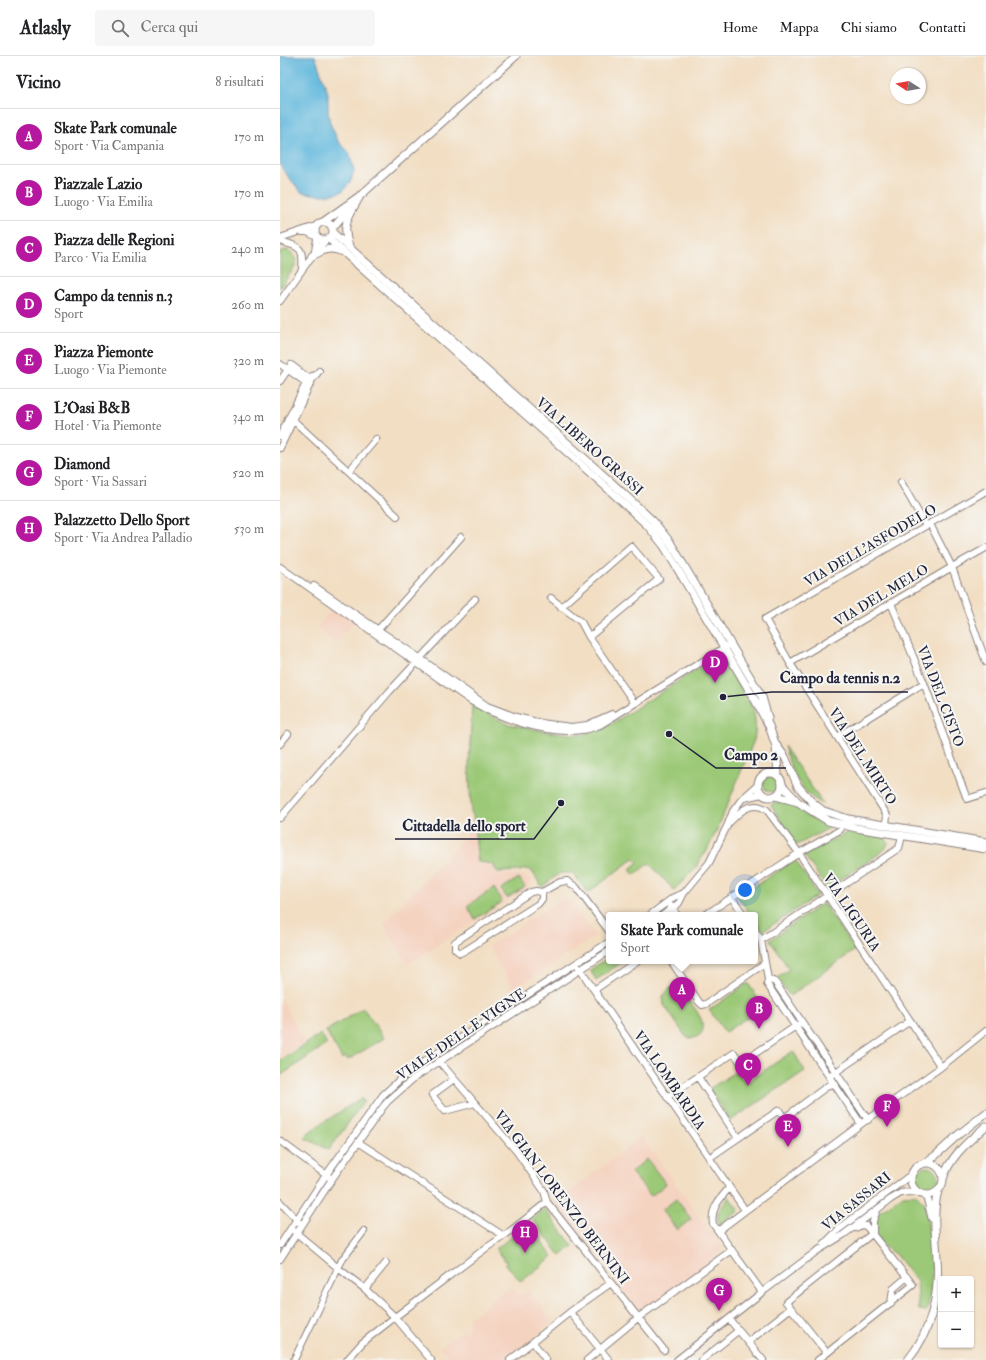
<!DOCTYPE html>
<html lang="it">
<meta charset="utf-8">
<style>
body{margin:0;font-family:"IM FELL Double Pica",serif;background:#f6f6f6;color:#202124}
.controls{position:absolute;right:12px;bottom:12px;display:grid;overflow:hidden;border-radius:4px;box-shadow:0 1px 3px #0004}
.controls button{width:36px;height:36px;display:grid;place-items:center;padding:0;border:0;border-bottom:1px solid #e0e0e0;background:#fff;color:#202124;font:20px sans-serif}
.compass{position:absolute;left:610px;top:12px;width:36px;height:36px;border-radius:50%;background:#fff;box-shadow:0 1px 3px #0004;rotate:281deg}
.you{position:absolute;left:465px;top:834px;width:14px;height:14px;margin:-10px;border:3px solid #fff;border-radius:50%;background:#1a73e8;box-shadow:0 0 0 6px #1a73e833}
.badge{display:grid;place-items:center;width:26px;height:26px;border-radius:50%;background:#b5179e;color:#fff;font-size:13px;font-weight:700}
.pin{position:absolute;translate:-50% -33px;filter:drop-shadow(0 1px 2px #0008)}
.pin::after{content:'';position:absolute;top:21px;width:14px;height:12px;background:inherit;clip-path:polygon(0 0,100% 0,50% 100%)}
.popup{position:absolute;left:326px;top:856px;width:152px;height:52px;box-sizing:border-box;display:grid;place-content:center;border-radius:4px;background:#fff;filter:drop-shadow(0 1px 3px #0005);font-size:13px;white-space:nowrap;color:#757577}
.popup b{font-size:15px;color:#202124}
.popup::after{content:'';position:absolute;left:50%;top:100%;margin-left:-8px;border:8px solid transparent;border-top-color:#fff}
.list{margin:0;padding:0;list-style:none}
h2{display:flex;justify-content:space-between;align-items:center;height:52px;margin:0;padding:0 16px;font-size:17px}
h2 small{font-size:13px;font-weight:400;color:#757577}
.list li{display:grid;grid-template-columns:26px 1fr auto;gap:12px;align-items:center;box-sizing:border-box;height:56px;padding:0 16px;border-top:1px solid #e0e0e0}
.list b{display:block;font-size:15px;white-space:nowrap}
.list p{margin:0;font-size:13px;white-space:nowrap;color:#757577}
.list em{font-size:13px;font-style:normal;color:#757577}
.icon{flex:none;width:22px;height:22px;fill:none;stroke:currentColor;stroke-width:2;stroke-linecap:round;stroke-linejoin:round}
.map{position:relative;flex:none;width:706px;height:1304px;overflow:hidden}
header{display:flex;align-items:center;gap:24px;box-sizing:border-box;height:56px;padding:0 20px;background:#fff;border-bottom:1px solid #e0e0e0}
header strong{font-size:19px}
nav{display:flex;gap:22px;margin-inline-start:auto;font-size:14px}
.search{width:280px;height:36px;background:#f6f6f6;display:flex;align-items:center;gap:10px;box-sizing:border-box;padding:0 14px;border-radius:4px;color:#757577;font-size:15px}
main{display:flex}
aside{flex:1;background:#fff}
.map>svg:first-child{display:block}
.built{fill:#f5d3c1}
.green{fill:#9cc977;stroke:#5f7659}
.water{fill:#5fb7dd;stroke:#406c8c}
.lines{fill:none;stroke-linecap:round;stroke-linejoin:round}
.minor-casing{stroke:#8a807f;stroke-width:8}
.major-casing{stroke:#8a807f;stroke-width:9}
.minor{stroke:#fff;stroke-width:6}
.major{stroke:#fff;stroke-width:7}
.labels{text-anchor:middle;stroke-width:4;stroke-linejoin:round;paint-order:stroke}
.street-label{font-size:14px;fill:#22223b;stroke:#f6f6f2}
.leader{fill:none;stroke:#22223b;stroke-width:1.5}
.callout-dot{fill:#22223b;stroke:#f6f6f2;stroke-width:1.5}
.callout-label{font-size:15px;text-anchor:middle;font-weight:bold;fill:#22223b;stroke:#f6f6f2;stroke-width:4;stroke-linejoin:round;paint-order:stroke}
</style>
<header>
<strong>Atlasly</strong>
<div class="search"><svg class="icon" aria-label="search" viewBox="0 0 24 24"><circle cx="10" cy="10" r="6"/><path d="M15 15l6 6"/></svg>Cerca qui</div>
<nav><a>Home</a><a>Mappa</a><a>Chi siamo</a><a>Contatti</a></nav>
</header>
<main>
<aside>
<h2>Vicino<small>8 risultati</small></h2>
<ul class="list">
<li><span class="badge">A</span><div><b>Skate Park comunale</b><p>Sport · Via Campania</p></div><em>170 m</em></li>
<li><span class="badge">B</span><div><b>Piazzale Lazio</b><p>Luogo · Via Emilia</p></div><em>170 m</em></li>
<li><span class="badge">C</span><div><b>Piazza delle Regioni</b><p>Parco · Via Emilia</p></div><em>240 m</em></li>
<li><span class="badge">D</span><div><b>Campo da tennis n.3</b><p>Sport</p></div><em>260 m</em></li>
<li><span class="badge">E</span><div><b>Piazza Piemonte</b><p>Luogo · Via Piemonte</p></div><em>320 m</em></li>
<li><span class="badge">F</span><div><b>L'Oasi B&amp;B</b><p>Hotel · Via Piemonte</p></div><em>340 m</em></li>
<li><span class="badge">G</span><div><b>Diamond</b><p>Sport · Via Sassari</p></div><em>520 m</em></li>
<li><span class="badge">H</span><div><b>Palazzetto Dello Sport</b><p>Sport · Via Andrea Palladio</p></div><em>530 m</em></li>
</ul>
</aside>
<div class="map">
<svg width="706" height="1304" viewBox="0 0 706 1304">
<rect width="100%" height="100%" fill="#f6f6f2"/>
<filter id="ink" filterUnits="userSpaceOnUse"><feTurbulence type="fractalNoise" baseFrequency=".025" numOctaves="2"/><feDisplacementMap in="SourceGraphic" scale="8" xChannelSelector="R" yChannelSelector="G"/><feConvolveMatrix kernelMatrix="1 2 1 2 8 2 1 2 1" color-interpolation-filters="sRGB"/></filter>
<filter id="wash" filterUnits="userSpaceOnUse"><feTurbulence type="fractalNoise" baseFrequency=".012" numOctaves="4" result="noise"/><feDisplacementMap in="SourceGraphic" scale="16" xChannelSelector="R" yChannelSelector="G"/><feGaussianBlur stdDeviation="0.9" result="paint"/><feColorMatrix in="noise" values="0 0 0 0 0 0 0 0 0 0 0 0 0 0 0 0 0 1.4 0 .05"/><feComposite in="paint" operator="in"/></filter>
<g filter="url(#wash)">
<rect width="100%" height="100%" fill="#f2dec3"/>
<path class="built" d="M54 550 75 565 55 588 37 571Z
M193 772 197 808 213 809 215 817 245 820 250 823 253 828 128 908 103 869Z
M285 841 316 880 234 933 208 891Z
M0 941 25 987 0 1003Z
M361 1081 444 1194 361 1258 338 1228 339 1226 315 1196 313 1197 274 1148Z
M233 1231 240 1240 249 1234 273 1266 225 1304H171L160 1291 181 1275H184L187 1277 189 1276 188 1272 190 1268 187 1264 226 1234 227 1235Z"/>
<path class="green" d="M8 194 15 200 16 209 0 232V195Z
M441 598 473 653C476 665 476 673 474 684L437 774 427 794 413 815 394 834 369 807 354 819 350 813 358 806 354 802 308 837 293 817H280L262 831 251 814 244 813 240 815 217 816 213 808 198 806 193 759 191 756 189 708 192 650 228 668 269 676 303 679 307 678 310 674 325 672Z
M504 690 543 748C520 737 511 714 504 690Z
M483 728a8 8 0 1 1 16 0a8 8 0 1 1-16 0Z
M501 746 512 749 525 759 551 771 517 789 491 749 493 747Z
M570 775 605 781 608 787 606 792 602 796 547 832 524 799Z
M515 804 538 839 483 875 475 864V859H471L458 841Z
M239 822 245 831 227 842 221 833Z
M214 832 222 846 195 863 187 850Z
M543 847 575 894 510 940 497 922 509 913 490 884Z
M329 901V905H344L316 924 310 914Z
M468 927 483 951 445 976 429 954Z
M390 932 399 933 401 935C408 944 434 971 418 980 413 983 410 983 406 981L384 949 383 940Z
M83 952 104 982 68 1004 66 1001 62 1003 46 975Z
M41 978 47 988 0 1020V1005Z
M513 995 525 1015 450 1065 429 1033 457 1015 466 1027Z
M80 1043H82L84 1045 49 1094 25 1082V1080L33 1073Z
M367 1103 386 1128 371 1140 351 1116Z
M635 1123a12 12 0 1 1 24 0a12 12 0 1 1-24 0Z
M636 1138 643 1145 645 1150C651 1188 656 1217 647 1255L639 1254 637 1226 616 1199 601 1188 593 1177 595 1159 623 1139Z
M449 1141 459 1155 440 1168 438 1164V1156Z
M396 1143 411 1163 397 1174 382 1154Z
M264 1152 293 1190 281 1200 252 1163Z
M247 1169H249L259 1182 261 1181 264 1185 262 1187 273 1200 272 1201 242 1225H240L230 1212 229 1213 225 1209 227 1207 217 1194V1192Z"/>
<path class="water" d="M0 0H35L48 37V56L50 67 58 85 69 96 74 114 71 125 63 135 50 139H38L21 136 3 114 0 107Z"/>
</g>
<g filter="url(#ink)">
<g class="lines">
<defs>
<path id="minor" d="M22 176H27L35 180
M0 182 36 170
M0 185C20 191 24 191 22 213
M35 195 37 183
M0 245 32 200 46 184
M0 308 28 328
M0 325 11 309 31 324
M8 362 13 364 117 460
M0 380 26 327 29 322 32 320
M0 392 32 324 39 315
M69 415 96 383
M621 426 646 470
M650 468 672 511 706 606
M0 511 191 645C221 663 268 679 302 674 308 674 314 671 320 669L447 590
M34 530 141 603 207 650 236 661 261 667 291 671 307 669 332 658
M271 542 301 566 309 581 353 645
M611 547 644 627 687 743 706 737
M281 551 351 490 379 523 309 581
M96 576 181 481
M510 607 672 511 706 492
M557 681 644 627
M0 688 8 678
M464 742 482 738
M0 762 109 636 195 543
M448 768C458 757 471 743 487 754L519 797 661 1011
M606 769 607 759 510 607 485 563 706 435
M256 835 262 836V843L258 848 186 894 180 897 175 893V886L178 884 251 836Z
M262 836 280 826 287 825 296 831 329 875
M452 842 464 859
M390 849 397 859
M370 859 394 841 404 837
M383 859 399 847 404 837 429 807 448 768 453 755 462 743 478 729
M425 859 519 797 560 774
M475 875 481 884 488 923 487 928 581 1068
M481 884 619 792 622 780
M391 905 419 946 422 949 426 948 485 907
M299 912 465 1154
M488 923 495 926 588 1064
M314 934 357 905
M159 1005 237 1096 264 1135 267 1146 384 1294
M553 1018 630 965
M418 1021 458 1082
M174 1023 152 1039 165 1055 195 1047
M387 1041 454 997 461 1007 519 968
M0 1085 49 1121
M78 1086 224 1180
M429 1102 499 1054 504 1062 553 1026
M449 1132C440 1143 430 1153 433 1168L482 1236
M0 1146 19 1166
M14 1175 58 1212 85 1233 115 1261 151 1304
M438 1175 581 1068 661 1011 706 975
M593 1177V1165L597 1154
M544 1188 559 1173 632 1118
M0 1189 46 1119 103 1039 128 1016 329 886
M0 1203 52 1123 103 1051 108 1045 134 1022 329 895
M85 1233 106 1207
M611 1247 613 1233 627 1221
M290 1256 329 1304
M449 1263 483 1304
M253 1286 266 1304
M468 1286 511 1252
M547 1297 506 1246 593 1177
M14 1304 62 1204 84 1175
M67 1304 82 1287 115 1261 206 1192 224 1180 267 1146
M230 1304 290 1256 331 1227
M307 1304 359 1261 452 1194
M397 1304 485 1234 537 1195 563 1179 611 1143 621 1137 629 1136 640 1137
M422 1304 459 1274
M538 1304 633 1229 586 1170 582 1169 575 1172"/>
<path id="major" d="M35 175a9 9 0 1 1 18 0a9 9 0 1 1-18 0Z
M43 166 81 139 236 0
M52 172 68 154
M53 177 331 426 373 465 390 486 482 641 488 662
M49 183 326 431 368 470 384 490 475 644 489 670 496 690 498 719
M69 190C61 169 69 159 79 142
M32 200C42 195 49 190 60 195
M497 690 505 701 518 730 531 745 542 754
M478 729a12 12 0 1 1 24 0a12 12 0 1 1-24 0Z
M503 730 517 745
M496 740 518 746 548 765 576 772 706 793
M531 753 544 755 568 763 706 786
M631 1123a16 16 0 1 1 32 0a16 16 0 1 1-32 0Z
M644 1107 655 1100 678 1079 706 1057
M663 1123C670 1100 689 1085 706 1070
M645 1139 648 1145 652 1162
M628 1304C651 1276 660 1237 657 1202 656 1180 652 1157 658 1135"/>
</defs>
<use href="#minor" class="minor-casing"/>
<use href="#major" class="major-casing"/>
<use href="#minor" class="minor"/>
<use href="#major" class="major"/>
</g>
</g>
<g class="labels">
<g class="street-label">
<text transform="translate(310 390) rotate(42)" y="5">VIA LIBERO GRASSI</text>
<text transform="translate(590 489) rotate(-30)" y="5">VIA DELL'ASFODELO</text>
<text transform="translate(601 539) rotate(-31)" y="5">VIA DEL MELO</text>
<text transform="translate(661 640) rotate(69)" y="5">VIA DEL CISTO</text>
<text transform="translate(583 700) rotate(57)" y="5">VIA DEL MIRTO</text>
<text transform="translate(572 856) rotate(56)" y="5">VIA LIGURIA</text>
<text transform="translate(181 978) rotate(-34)" y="5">VIALE DELLE VIGNE</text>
<text transform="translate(390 1024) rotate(56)" y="5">VIA LOMBARDIA</text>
<text transform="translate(282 1141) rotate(53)" y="5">VIA GIAN LORENZO BERNINI</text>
<text transform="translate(576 1145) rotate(-39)" y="5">VIA SASSARI</text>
</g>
</g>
<path class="leader" d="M443 641L492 636H628M389 678L436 712H506M281 747L254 783H115"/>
<g class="callout-dot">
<circle cx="443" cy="641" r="4"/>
<circle cx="389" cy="678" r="4"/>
<circle cx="281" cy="747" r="4"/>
</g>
<g class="callout-label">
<text x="560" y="627">Campo da tennis n.2</text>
<text x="471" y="704">Campo 2</text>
<text x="184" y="775">Cittadella dello sport</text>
</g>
</svg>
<div class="controls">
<button>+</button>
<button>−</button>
</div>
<svg class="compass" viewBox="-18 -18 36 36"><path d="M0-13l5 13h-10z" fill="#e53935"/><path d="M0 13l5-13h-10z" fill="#757577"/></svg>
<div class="you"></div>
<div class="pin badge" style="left:402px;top:954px">A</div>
<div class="popup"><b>Skate Park comunale</b>Sport</div>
<div class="pin badge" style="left:479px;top:973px">B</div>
<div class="pin badge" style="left:468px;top:1030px">C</div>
<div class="pin badge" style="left:435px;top:627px">D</div>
<div class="pin badge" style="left:508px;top:1091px">E</div>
<div class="pin badge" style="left:607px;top:1071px">F</div>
<div class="pin badge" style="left:439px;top:1255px">G</div>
<div class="pin badge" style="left:245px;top:1197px">H</div>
</div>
</main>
